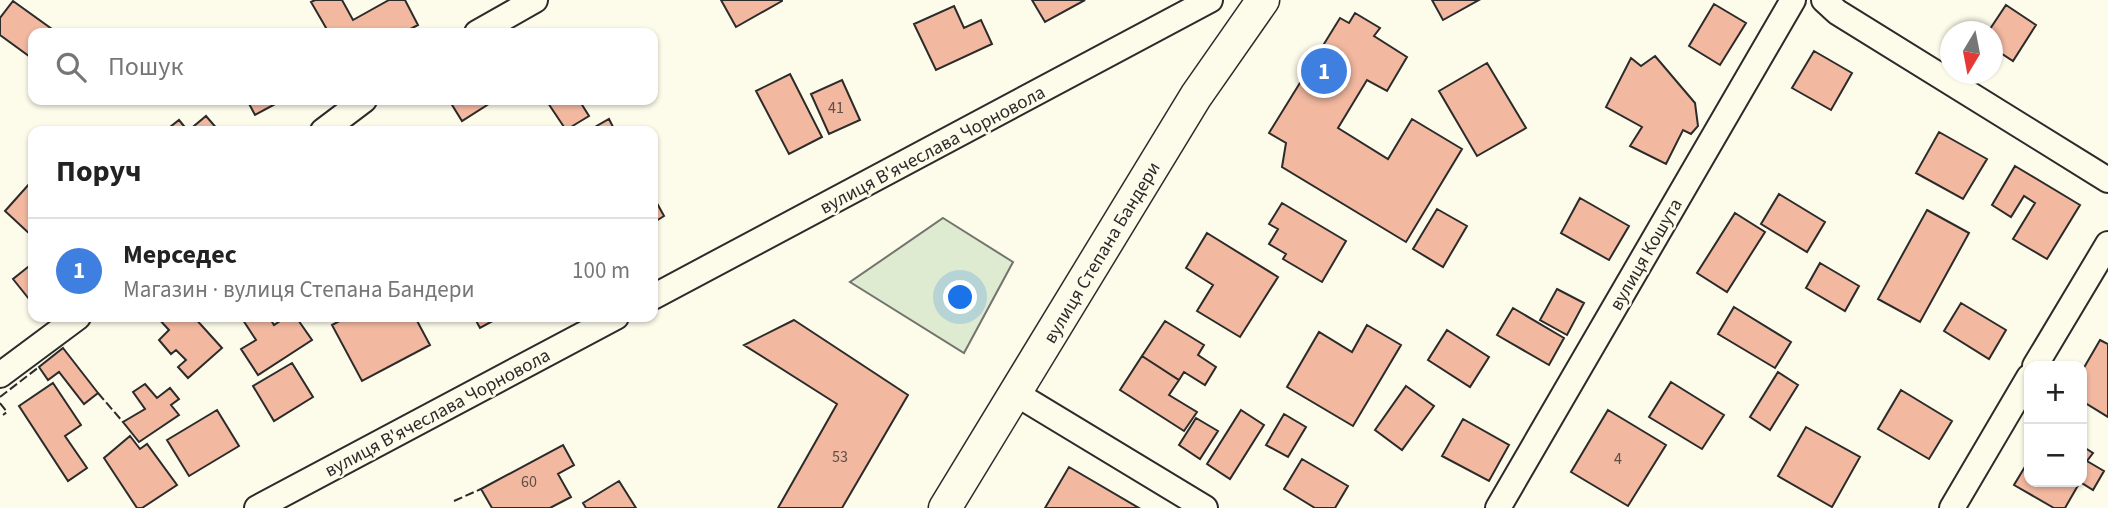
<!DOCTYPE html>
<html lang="uk">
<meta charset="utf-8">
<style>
body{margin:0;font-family:"Source Sans 3",sans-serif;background:#f6f6f6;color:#222}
.controls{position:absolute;right:21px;bottom:21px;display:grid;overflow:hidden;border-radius:14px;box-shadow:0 2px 5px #0004}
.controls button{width:63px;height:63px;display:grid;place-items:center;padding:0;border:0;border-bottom:2px solid #e0e0e0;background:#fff;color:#222;font:35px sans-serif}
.compass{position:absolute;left:1940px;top:21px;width:63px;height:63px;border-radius:50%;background:#fff;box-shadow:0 2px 5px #0004;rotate:190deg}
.you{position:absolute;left:961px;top:298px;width:24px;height:24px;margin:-18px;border:5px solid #fff;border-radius:50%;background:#1a73e8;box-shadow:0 0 0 10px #1a73e833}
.badge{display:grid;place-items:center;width:46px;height:46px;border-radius:50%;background:#db2777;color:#fff;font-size:23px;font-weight:700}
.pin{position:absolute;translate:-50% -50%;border:4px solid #fff;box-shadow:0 2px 7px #0006}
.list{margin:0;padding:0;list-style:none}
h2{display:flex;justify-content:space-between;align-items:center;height:91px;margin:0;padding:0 28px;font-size:30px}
h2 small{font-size:23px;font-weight:400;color:#767676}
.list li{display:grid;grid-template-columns:46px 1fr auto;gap:21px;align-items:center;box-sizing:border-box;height:105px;padding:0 28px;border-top:2px solid #e0e0e0}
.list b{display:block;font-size:26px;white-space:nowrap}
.list p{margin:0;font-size:23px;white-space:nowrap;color:#767676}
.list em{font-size:23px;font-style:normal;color:#767676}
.icon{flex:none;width:38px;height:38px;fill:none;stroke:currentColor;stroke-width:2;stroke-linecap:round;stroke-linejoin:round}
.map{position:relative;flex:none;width:2108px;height:508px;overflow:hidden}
.search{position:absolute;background:#fff;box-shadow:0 2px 5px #0004;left:28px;top:28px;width:630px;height:77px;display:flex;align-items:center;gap:18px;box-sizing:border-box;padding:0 24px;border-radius:14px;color:#767676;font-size:26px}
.panel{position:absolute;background:#fff;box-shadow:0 2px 5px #0004;left:28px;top:126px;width:630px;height:196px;border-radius:14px}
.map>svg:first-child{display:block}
.green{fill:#deebd1;stroke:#74746e;stroke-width:2}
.building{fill:#f2b8a0;stroke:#2b2b2b;stroke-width:2}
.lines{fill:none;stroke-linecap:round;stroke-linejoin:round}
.minor-casing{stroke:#2b2b2b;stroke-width:28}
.tertiary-casing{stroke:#2b2b2b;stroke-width:35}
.minor{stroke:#fdfbea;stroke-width:24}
.tertiary{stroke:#fdfbea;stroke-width:32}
.fence{stroke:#2b2b2b;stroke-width:2;stroke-dasharray:9 3.5;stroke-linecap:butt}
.labels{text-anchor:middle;stroke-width:5;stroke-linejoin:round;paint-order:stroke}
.number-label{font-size:16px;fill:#5d4e48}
.street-label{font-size:19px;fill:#2b2b2b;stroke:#fdfbea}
</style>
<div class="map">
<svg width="2108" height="508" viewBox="0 0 2108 508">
<rect width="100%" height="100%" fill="#fdfbea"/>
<path class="green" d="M943 218 1013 262 964 353 850 282Z"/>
<path class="building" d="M315 0H342L353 20 389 0H405L418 25 403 33H329L311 2Z
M721 0H782V1L736 27Z
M1032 0H1085L1045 22Z
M1432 0H1479L1443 20Z
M13 1 56 32 33 33V59L0 35V18Z
M1714 4 1746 23 1720 65 1689 46Z
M2006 5 2036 25 2013 61 1993 48V32H1988Z
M954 6 964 28 981 20 992 44 936 70 914 24Z
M1355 13 1380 28 1374 36 1407 57 1387 91 1367 80 1338 128 1388 159 1412 119 1462 149 1406 242 1282 167 1286 143 1269 133 1340 18 1349 23Z
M1814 51 1852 73 1831 110 1792 88Z
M1655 56 1695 103 1698 126 1691 134 1683 130 1666 164 1630 146 1642 127 1606 107 1631 58 1641 66Z
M1487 63 1526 128 1477 156 1439 91Z
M790 74 822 137 789 154 756 91Z
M842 80 860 120 829 134 811 94Z
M247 100H278L279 102 255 115Z
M449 100H495L462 121Z
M546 100H579L589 116 566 130Z
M206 116 219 131H165L179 120 188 131Z
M609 119 615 131H588Z
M1939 132 1987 159 1963 199 1916 173Z
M2015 166 2080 205 2047 259 2013 239 2035 203 2024 196 2011 217 1992 205Z
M30 183 33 186V237L5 211Z
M1779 194 1825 222 1807 252 1761 224Z
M653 196 664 216 653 223Z
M1580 198 1629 226 1609 260 1561 233Z
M1282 203 1346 241 1322 282 1283 259 1286 254 1269 244 1278 229 1269 224Z
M1437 209 1467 226 1443 267 1413 249Z
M1927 210 1969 233 1920 322 1878 299Z
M1735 213 1765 232 1727 292 1697 273Z
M1207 233 1278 277 1240 337 1197 311 1213 285 1186 268Z
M33 263V304L13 279Z
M1820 263 1859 286 1845 311 1806 288Z
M1557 289 1584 303 1567 335 1540 320Z
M1961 303 2006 330 1989 359 1944 331Z
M1734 307 1791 342 1775 368 1718 334Z
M1513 308 1564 338 1549 365 1497 335Z
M157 317H194L222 348 188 378 178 367 186 360 176 350 171 354 159 340 169 330Z
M248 317H269L274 325 286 317H296L312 340 258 375 241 349 256 340 243 320Z
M347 317H415L430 345 362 381 332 325Z
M474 317H500L480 328Z
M794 320 908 395 842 508H778L837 404 744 345Z
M1165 321 1204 345 1198 355 1216 367 1205 385 1184 372 1179 380 1142 356Z
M1367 325 1401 345 1353 426 1287 387 1319 332 1352 352Z
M1447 330 1489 357 1470 387 1428 360Z
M2100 340 2108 344V417L2082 401V371Z
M63 348 98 393 84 404 59 372 48 380 39 367Z
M1142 356 1179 380 1169 395 1197 412 1184 431 1120 390Z
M292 363 313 397 274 421 253 386Z
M1778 372 1798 385 1770 430 1750 417Z
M1671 382 1724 415 1702 449 1649 417Z
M53 383 81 425 65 436 87 468 68 481 19 406Z
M145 384 157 398 170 388 179 399 171 405 179 415 139 442 123 422 145 409 133 392Z
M1406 386 1434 406 1402 450 1375 430Z
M1901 390 1952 421 1929 459 1878 429Z
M217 410 239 446 189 476 167 440Z
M1241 410 1264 425 1230 479 1207 464Z
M1608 410 1666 445 1628 506 1571 472Z
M1284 414 1306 427 1288 457 1266 445Z
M1196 418 1218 431 1200 459 1179 445Z
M1463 419 1509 445 1489 481 1442 456Z
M1806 427 1860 457 1832 507 1778 476Z
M130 436 140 449 147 444 177 485 142 508H137L104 458Z
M563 445 574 465 558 474 571 497 550 508H492L481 489Z
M2082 446 2093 453 2087 461 2104 471 2093 490 2080 482 2065 508H2054L2014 485 2029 460V482H2082Z
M1302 459 1348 486 1335 508H1315L1284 489Z
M1069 467 1139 508H1045Z
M619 481 636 508H586L583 503Z"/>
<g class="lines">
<defs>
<path id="minor" d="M1824 0 1837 12 2108 180
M477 33 535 0
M323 131 364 100
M653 297 1210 0
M2035 366 2108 244
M0 375 78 317
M1015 393 1205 508
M257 508 616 317
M1498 508 1793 0
M1952 508 2029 377"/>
<path id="tertiary" d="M945 508 1196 96 1263 0"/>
</defs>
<use href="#minor" class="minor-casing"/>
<use href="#tertiary" class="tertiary-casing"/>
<use href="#minor" class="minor"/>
<use href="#tertiary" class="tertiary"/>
<path class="fence" d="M98 393 123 422
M0 397 39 367
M0 403 7 412 3 415
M454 501 481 489"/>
</g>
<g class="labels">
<g class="number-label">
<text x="836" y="113">41</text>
<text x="840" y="462">53</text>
<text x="1618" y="464">4</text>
<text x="529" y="487">60</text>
</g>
<g class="street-label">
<text transform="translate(932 149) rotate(-28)" y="7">вулиця В'ячеслава Чорновола</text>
<text transform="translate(1101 252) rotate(-59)" y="7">вулиця Степана Бандери</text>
<text transform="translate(1645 254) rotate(-60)" y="7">вулиця Кошута</text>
<text transform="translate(437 412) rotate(-28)" y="7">вулиця В'ячеслава Чорновола</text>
</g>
</g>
</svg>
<div class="controls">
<button>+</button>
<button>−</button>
</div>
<svg class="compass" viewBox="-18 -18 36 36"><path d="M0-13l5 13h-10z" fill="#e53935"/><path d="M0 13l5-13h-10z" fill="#767676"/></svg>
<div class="you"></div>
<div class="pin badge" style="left:1324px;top:71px;background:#3f7fe0">1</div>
<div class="search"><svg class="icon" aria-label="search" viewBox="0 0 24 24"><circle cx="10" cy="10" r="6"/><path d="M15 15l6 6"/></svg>Пошук</div>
<section class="panel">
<h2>Поруч<small></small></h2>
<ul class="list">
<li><span class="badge" style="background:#3f7fe0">1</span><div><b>Мерседес</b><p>Магазин · вулиця Степана Бандери</p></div><em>100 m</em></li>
</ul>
</section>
</div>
